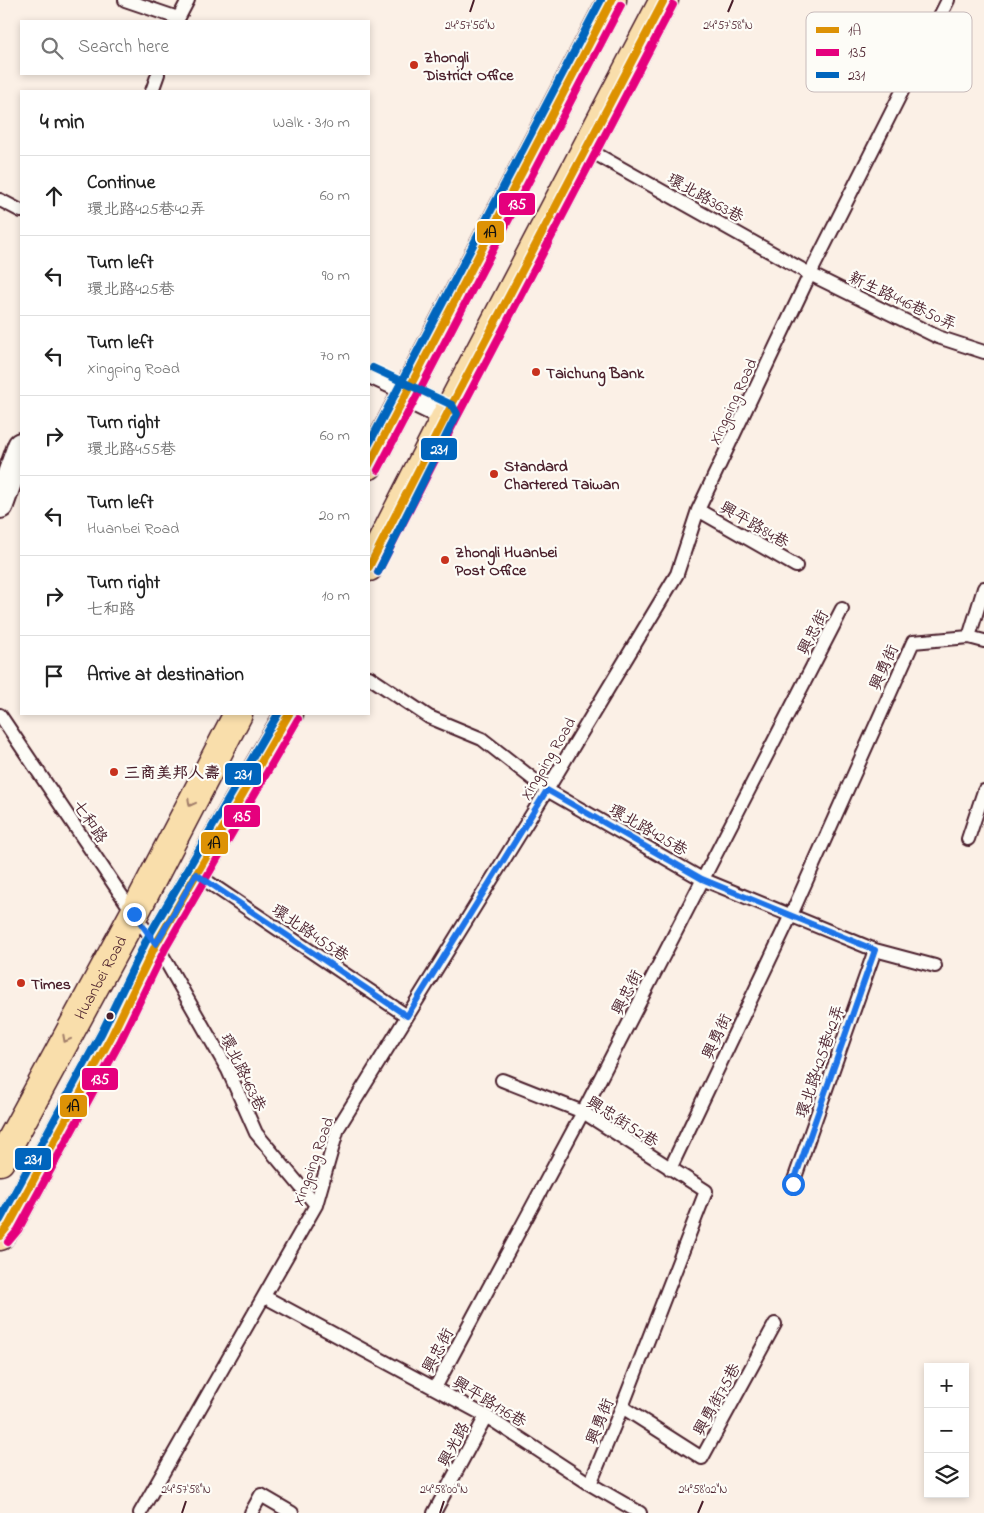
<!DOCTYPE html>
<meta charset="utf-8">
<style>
body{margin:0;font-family:"Indie Flower","LXGW WenKai TC",sans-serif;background:#f2f2f2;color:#222}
.controls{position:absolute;right:15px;bottom:15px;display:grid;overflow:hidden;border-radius:0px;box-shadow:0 2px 8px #0003}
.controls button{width:45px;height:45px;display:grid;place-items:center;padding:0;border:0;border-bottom:1px solid #e0e0e0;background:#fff;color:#222;font:25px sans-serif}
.stop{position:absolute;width:15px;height:15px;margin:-11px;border:4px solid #1a73e8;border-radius:50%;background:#fff}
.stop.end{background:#1a73e8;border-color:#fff;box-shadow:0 1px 5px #0008}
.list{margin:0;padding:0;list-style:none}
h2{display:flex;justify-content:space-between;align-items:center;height:65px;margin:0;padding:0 20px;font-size:21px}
h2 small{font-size:16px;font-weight:400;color:#767676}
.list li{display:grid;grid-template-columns:32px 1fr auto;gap:15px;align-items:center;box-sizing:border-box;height:80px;padding:0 20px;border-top:1px solid #e0e0e0}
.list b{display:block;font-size:19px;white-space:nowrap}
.list p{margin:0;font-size:16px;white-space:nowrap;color:#767676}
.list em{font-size:16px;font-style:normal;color:#767676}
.icon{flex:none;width:28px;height:28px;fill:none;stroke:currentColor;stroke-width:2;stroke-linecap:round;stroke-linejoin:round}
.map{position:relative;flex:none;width:984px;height:1513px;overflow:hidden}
.search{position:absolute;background:#fff;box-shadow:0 2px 8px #0003;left:20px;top:20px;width:350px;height:55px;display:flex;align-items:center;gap:12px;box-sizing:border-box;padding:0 18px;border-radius:0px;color:#767676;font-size:19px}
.panel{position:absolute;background:#fff;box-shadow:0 2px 8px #0003;left:20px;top:90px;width:350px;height:625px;border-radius:0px}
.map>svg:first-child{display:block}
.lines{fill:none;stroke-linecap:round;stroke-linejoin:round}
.service-casing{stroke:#4a1f2b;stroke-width:16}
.minor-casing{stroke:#4a1f2b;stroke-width:30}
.primary-casing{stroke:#4a1f2b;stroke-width:31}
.service{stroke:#fdfcf7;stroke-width:12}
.minor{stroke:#fdfcf7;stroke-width:26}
.primary{stroke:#f9deab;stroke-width:28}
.bus-1-casing{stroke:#fdfcf7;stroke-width:11}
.bus-2-casing{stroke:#fdfcf7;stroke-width:11}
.bus-3-casing{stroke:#fdfcf7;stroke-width:11}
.bus-1{stroke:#dd9206;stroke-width:8}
.bus-2{stroke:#e5007d;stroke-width:8}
.bus-3{stroke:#0065bd;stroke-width:8}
.oneway{stroke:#a27e6b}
.route{stroke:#1a73e8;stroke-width:6}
.ticks{fill:none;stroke:#4a1f2b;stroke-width:2}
.poi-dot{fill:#c8321e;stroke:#fdfcf7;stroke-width:2}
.bus-dot{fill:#4a1f2b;stroke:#fdfcf7;stroke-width:2}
.labels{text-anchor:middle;stroke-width:4.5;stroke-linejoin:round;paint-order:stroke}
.poi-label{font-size:16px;font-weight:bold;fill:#4a1f2b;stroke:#fdfcf7;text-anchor:start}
.street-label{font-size:16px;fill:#4a1f2b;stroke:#fdfcf7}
.key{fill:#fdfcf7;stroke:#c7baba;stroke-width:1}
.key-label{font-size:14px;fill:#4a1f2b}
.ticks-label{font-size:12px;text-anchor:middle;fill:#4a1f2b;stroke:#fdfcf7;stroke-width:4.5;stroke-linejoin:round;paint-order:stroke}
.line-badge{stroke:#fdfcf7;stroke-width:2}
.badge-label{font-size:14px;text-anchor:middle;font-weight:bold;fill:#fff}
.pale-badge-label{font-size:14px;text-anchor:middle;font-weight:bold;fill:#111}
</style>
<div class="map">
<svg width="984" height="1513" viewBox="0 0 984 1513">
<rect width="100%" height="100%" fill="#fbf0e6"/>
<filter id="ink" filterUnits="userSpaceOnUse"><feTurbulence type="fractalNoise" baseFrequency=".02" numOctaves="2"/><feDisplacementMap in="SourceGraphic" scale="10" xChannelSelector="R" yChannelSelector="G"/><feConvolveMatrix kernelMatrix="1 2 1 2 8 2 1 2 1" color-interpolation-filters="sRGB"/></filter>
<g filter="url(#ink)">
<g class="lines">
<defs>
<path id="service" d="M125 0 178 18
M177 21 188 0
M152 91 158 74
M587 149 810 274 938 337 984 352
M0 200 21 211
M369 377 406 394
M698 510 796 566
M969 637 984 588
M369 677 429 717 482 739 547 790 702 879 875 950 935 966
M0 715 134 914 156 944 228 1070 256 1133 316 1205
M968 839 984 791
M196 874 407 1016
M502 1080 583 1112 706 1191 622 1407 590 1484
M670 1169 791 915 913 642 969 637 984 641
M793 1183 875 950
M265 1297 486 1416 590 1484 640 1513
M435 1388 583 1112 842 609
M622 1407 702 1458 775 1324
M140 1513 316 1205 338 1128 547 790 677 574 698 510 810 274 948 0
M251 1513 261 1495 292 1513
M434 1513 486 1416"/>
<path id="minor" d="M406 394 447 414
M0 505 21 446"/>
<g id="primary">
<path d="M369 465 612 0"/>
<path d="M369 567 447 414 664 0"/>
<path id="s1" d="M0 1161 134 914 238 714"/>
<path d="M0 1236 9 1225 111 1037 156 944 289 714"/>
</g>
</defs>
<use href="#service" class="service-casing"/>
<use href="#minor" class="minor-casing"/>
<use href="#primary" class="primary-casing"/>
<use href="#service" class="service"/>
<use href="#minor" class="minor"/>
<use href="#primary" class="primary"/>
<defs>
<path id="bus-1" d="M369 465 612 0
M369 567 447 414 664 0
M0 1236 9 1225 111 1037 156 944 289 714"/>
<path id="bus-2" d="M378 470 621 5
M378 572 456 419 673 5
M8 1242 18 1230 120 1042 165 949 298 719"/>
<path id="bus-3" d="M373 368 452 405 457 414 378 572
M369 444 601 0
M0 1220 102 1032 147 939 278 714"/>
</defs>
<use href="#bus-1" class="bus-1-casing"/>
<use href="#bus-2" class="bus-2-casing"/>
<use href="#bus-3" class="bus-3-casing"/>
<use href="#bus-1" class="bus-1"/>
<use href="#bus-2" class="bus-2"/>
<use href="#bus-3" class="bus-3"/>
</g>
<defs><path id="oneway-chevron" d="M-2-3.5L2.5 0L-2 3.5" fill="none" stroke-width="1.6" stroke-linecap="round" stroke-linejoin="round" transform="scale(1.25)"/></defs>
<g class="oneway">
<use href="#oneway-chevron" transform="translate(191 803) rotate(118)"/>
<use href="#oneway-chevron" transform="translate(66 1039) rotate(118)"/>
</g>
</g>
<g class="lines" filter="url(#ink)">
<path class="route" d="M134 914 156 944 196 874 407 1016 547 790 702 879 875 950 793 1184"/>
</g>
<path class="ticks" d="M470 12 474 0M728 12 733 0M182 1513 186 1501M440 1513 444 1501M698 1513 703 1501"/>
<g class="poi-dot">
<circle cx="414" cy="65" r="5"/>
<circle cx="536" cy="372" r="5"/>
<circle cx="494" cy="474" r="5"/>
<circle cx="445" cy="560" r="5"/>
<circle cx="114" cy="772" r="5"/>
<circle cx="21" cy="983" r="5"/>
</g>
<circle class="bus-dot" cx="110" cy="1016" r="4.5"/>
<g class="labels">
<g class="poi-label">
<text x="424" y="62">Zhongli<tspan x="424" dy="18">District Office</tspan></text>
<text x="546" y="378">Taichung Bank</text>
<text x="504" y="471">Standard<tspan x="504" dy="18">Chartered Taiwan</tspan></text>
<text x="455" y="557">Zhongli Huanbei<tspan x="455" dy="18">Post Office</tspan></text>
<text x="124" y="778">三商美邦人壽</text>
<text x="31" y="989">Times</text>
</g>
<g class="street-label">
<text transform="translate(706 197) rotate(29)" y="6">環北路363巷</text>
<text transform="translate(903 300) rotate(25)" y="6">新生路446巷50弄</text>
<text transform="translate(732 401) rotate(-65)" y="6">Xingping Road</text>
<text transform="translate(755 524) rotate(30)" y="6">興平路84巷</text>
<text transform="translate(812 632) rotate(-63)" y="6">興忠街</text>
<text transform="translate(883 667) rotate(-66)" y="6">興勇街</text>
<text transform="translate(547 758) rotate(-59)" y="6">Xingping Road</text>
<text transform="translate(91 821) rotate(56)" y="6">七和路</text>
<text transform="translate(649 829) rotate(30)" y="6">環北路425巷</text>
<text transform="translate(311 932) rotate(34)" y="6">環北路455巷</text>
<text dy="6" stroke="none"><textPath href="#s1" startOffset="209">Huanbei Road</textPath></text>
<text transform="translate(626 992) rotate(-63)" y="6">興忠街</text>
<text transform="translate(716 1036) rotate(-65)" y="6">興勇街</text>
<text transform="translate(819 1061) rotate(-71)" y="6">環北路425巷42弄</text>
<text transform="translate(244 1072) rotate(64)" y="6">環北路463巷</text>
<text transform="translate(623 1121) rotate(32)" y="6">興忠街52巷</text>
<text transform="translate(312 1161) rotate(-70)" y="6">Xingping Road</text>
<text transform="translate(437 1350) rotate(-62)" y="6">興忠街</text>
<text transform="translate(716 1399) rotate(-61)" y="6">興勇街75巷</text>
<text transform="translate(490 1401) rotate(31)" y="6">興平路176巷</text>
<text transform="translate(599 1421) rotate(-68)" y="6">興勇街</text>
<text transform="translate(453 1444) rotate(-62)" y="6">興光路</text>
</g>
</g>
<rect x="806" y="12" width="166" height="80" rx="8" class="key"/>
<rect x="816" y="27" width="23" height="6" fill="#dd9206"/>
<rect x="816" y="49" width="23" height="7" fill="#e5007d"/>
<rect x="816" y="72" width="23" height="6" fill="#0065bd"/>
<g class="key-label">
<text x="848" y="35">1A</text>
<text x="848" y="57">135</text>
<text x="848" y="80">231</text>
</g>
<g class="ticks-label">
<text x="470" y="29">24°57'56"N</text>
<text x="728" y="29">24°57'58"N</text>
<text x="186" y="1493">24°57'58"N</text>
<text x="444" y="1493">24°58'00"N</text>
<text x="703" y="1493">24°58'02"N</text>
</g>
<g class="line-badge">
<rect x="498" y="192" width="38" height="24" rx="5" fill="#e5007d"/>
<rect x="476" y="220" width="29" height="24" rx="5" fill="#dd9206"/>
<rect x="420" y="437" width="38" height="24" rx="5" fill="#0065bd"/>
<rect x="224" y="762" width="38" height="24" rx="5" fill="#0065bd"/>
<rect x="223" y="804" width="38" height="24" rx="5" fill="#e5007d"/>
<rect x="200" y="831" width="29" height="24" rx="5" fill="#dd9206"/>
<rect x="81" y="1067" width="38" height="24" rx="5" fill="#e5007d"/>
<rect x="59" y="1094" width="29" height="24" rx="5" fill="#dd9206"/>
<rect x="14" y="1147" width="38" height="24" rx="5" fill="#0065bd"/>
</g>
<g class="badge-label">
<text x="517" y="209">135</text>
<text x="439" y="454">231</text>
<text x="243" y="779">231</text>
<text x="242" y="821">135</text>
<text x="100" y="1084">135</text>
<text x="33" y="1164">231</text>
</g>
<g class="pale-badge-label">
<text x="490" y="237">1A</text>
<text x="214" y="848">1A</text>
<text x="73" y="1111">1A</text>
</g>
</svg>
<div class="controls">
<button>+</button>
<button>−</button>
<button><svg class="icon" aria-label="layers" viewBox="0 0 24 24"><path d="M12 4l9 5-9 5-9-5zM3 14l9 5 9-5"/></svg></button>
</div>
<div class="stop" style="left:793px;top:1184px"></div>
<div class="stop end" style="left:134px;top:914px"></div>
<div class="search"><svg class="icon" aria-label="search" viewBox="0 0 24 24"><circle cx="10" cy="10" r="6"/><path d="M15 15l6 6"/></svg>Search here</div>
<section class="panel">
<h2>4 min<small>Walk · 310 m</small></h2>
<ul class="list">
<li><svg class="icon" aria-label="ahead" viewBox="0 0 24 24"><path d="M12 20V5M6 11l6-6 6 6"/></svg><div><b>Continue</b><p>環北路425巷42弄</p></div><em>60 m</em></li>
<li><svg class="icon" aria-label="left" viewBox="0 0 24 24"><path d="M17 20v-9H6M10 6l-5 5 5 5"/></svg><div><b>Turn left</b><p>環北路425巷</p></div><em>90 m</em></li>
<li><svg class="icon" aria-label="left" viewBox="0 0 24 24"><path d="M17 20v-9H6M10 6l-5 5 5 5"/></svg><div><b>Turn left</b><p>Xingping Road</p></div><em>70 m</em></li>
<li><svg class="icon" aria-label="right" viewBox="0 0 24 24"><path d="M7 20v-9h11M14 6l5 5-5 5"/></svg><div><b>Turn right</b><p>環北路455巷</p></div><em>60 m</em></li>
<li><svg class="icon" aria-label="left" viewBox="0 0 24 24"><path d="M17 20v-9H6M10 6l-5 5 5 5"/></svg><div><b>Turn left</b><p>Huanbei Road</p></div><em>20 m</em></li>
<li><svg class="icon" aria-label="right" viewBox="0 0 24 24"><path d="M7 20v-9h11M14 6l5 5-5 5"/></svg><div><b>Turn right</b><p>七和路</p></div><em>10 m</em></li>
<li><svg class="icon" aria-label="arrive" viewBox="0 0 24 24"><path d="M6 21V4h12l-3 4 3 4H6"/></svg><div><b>Arrive at destination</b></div></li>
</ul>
</section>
</div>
